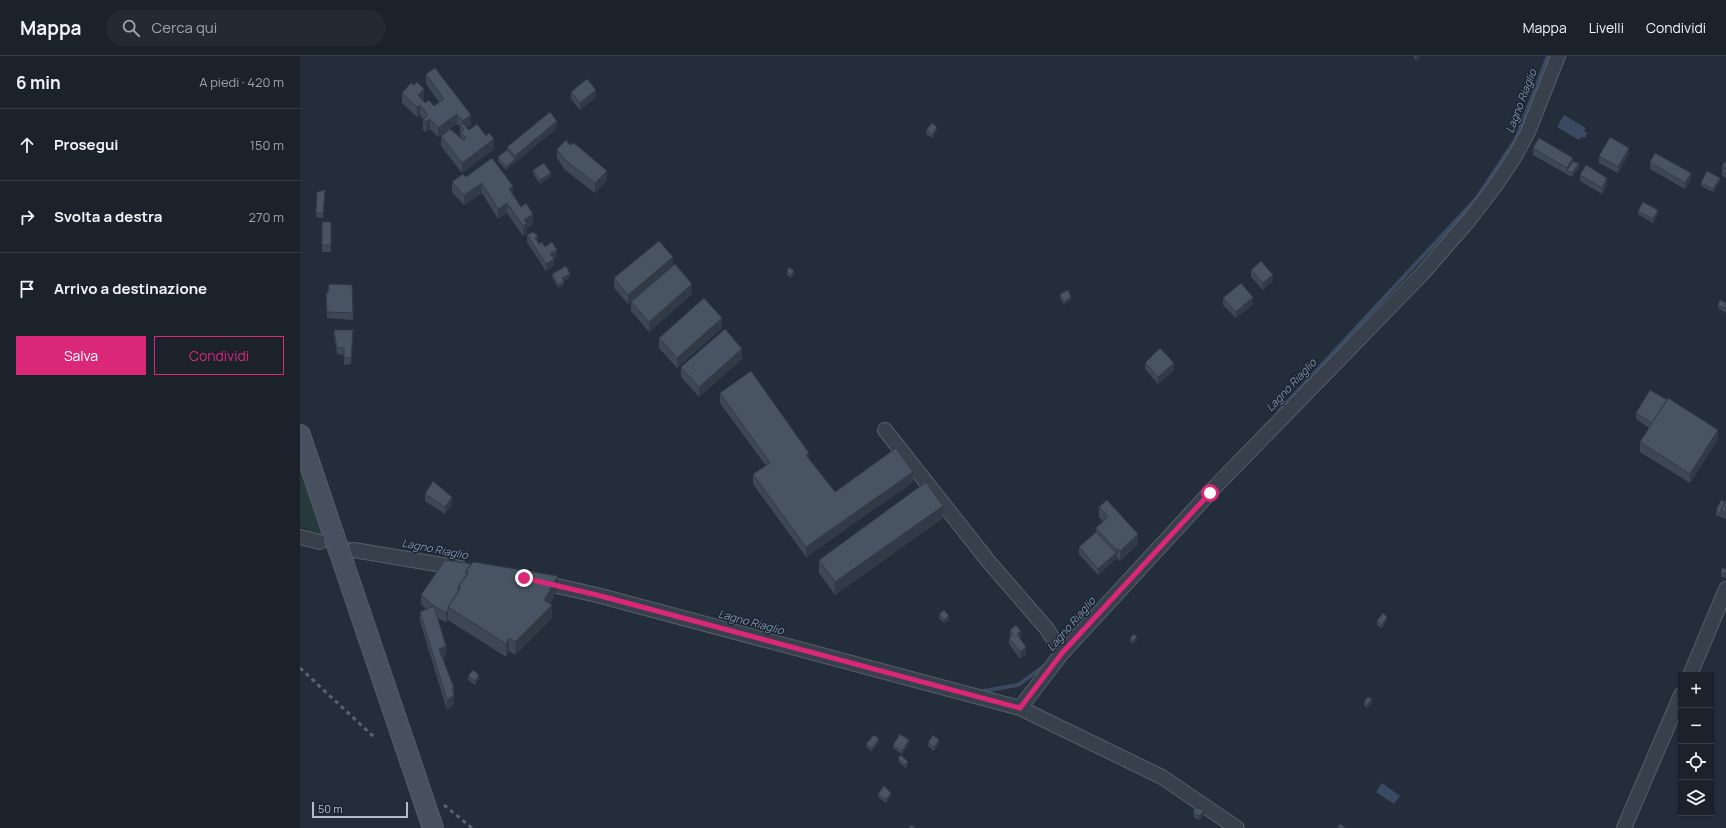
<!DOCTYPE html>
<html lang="it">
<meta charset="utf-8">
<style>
body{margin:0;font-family:Manrope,sans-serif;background:#242a34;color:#f1f3f6}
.controls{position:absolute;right:12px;bottom:12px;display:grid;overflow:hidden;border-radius:0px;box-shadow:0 1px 3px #0004}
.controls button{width:36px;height:36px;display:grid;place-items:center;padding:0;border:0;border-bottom:1px solid #393f48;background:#1b222c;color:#f1f3f6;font:20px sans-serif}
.scale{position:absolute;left:12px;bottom:10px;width:96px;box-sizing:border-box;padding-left:4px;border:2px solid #b3bbc7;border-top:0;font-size:11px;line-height:14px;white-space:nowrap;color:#b3bbc7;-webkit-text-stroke:3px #1d2530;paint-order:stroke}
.stop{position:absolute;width:12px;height:12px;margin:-9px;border:3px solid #db2777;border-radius:50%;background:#fff}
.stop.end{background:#db2777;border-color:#fff;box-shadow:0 1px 4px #0008}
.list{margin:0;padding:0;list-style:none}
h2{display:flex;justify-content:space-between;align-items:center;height:52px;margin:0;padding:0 16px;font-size:17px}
h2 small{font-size:13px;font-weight:400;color:#a0a4a9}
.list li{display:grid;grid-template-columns:26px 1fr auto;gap:12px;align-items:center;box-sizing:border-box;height:72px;padding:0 16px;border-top:1px solid #393f48}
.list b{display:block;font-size:15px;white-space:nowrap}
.list em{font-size:13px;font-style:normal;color:#a0a4a9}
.actions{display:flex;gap:8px;padding:12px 16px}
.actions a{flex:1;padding:9px 0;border:1px solid #db2777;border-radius:0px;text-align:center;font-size:14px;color:#db2777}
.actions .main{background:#db2777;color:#fff}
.icon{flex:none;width:22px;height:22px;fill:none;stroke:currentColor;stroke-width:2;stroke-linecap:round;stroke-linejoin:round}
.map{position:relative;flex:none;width:1426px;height:772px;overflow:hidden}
header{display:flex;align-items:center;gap:24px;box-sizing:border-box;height:56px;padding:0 20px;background:#1b222c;border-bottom:1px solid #393f48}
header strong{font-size:19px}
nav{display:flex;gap:22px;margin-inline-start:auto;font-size:14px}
.search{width:280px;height:36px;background:#242a34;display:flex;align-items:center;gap:10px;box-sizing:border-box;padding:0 14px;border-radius:22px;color:#a0a4a9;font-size:15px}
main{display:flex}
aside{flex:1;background:#1b222c}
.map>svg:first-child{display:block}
.green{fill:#263a3c}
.water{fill:#394a62}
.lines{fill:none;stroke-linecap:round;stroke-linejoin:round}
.stream{stroke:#394a62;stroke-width:4}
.street-casing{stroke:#565e69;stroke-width:16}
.secondary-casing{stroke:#565e69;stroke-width:22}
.street{stroke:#38404c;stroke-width:14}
.secondary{stroke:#46505e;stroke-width:20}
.rail{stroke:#5a6472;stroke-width:3;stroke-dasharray:4 4;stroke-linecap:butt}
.secondary-bridge-casing{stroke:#565e69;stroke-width:22;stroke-linecap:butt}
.secondary-bridge{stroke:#46505e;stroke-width:20}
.wall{fill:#3e4854}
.shaded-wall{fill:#323b45}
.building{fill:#485462;stroke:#323b45}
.route{stroke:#db2777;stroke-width:5}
.labels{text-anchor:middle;stroke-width:3;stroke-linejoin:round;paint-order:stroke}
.water-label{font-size:11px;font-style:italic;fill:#7c92ae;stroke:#1d2530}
</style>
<header>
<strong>Mappa</strong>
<div class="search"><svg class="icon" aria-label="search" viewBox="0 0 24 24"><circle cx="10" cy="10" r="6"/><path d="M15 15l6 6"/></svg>Cerca qui</div>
<nav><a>Mappa</a><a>Livelli</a><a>Condividi</a></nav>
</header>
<main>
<aside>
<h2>6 min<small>A piedi · 420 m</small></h2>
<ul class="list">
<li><svg class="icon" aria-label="ahead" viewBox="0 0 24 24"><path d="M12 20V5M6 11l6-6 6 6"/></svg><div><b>Prosegui</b></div><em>150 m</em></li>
<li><svg class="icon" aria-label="right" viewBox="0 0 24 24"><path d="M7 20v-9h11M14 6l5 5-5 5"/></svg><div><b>Svolta a destra</b></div><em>270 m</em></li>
<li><svg class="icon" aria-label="arrive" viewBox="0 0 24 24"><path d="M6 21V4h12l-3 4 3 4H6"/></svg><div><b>Arrivo a destinazione</b></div></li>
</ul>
<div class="actions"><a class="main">Salva</a><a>Condividi</a></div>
</aside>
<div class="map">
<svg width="1426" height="772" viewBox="0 0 1426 772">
<rect width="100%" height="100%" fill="#242e3b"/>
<path class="green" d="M0 404 22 480 0 470Z"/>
<path class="water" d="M1264 59 1286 72 1284 75 1287 77 1285 82 1282 81 1279 84 1257 71Z
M1082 727 1100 740 1094 748 1076 736Z"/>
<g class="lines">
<path class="stream" d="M979 355 1176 143 1216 83 1248 0
M41 486 56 489
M677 636 718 629 747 608"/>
<defs>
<path id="street" d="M585 374 689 506 747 573 762 597 720 652
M0 481 20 486
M54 494 160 512
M239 526 297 539 720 652 862 721 937 772
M762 597 915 431 1122 218 1169 164 1195 130 1215 100 1228 76 1258 0
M1390 619 1426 533
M1324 772 1381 639"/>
<path id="secondary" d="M0 379 34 480
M43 506 133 772"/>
</defs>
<use href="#street" class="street-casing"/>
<use href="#secondary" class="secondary-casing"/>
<use href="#street" class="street"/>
<use href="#secondary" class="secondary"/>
<path class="rail" d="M0 612 74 681
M144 749 172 772"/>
<defs>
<path id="secondary-bridge" d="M34 480 43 506"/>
</defs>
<use href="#secondary-bridge" class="secondary-bridge-casing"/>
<use href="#secondary-bridge" class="secondary-bridge"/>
</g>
<path class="wall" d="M1113 0H1121L1116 5Z
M126 18 171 69 167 72 169 74 194 93 162 117 141 90V80L161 83V81L160 79V71L157 68 138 81 130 73 126 76 123 74V63L120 59 117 61 102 47V37L124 43 123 44 125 47 134 50 139 46 126 28Z
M271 36 296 41 280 54 271 43Z
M257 72 206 114 198 105V101L207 94V91Z
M626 74H637L632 82 626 78Z
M270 89 307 124 295 137 265 114 257 102V93Z
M1233 92 1273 105 1279 112 1275 116 1272 121 1233 99Z
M1329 98 1318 117 1299 107V100Z
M1350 106 1391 124 1385 133 1350 113Z
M1426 106V122L1422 120V116L1423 115 1422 114V110Z
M233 114 251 120 240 128 233 118Z
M1280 119 1307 129 1302 138 1280 125Z
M166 121 213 139 233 168 227 172V178L223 180 207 157 198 163 182 137 164 149 152 136V126Z
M1420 125 1413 136 1401 130V127Z
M17 136 25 137 23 162 16 161Z
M1338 155 1358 158 1353 167 1338 158Z
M22 166H31V196H22Z
M227 179 238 186 239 188 245 191 257 201 253 203 254 210 246 215 227 186Z
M373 210 392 238 349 276 331 255V246L328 248 314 232V222Z
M951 214 973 225 963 234 951 221Z
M487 215 494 218 491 222 487 219Z
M252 218 270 221 263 225 264 229 258 232 252 221Z
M26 237 53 257V264L27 262Z
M760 238 771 244 764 249 760 242Z
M923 242 953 248 936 262 923 249Z
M1426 247V257L1418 252V249Z
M422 272 377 312 359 292V282Z
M34 274 53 281 51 308 44 309V299L37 298 34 280Z
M442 303 399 341 381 321V311Z
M845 307 874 314 858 328 845 313Z
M420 337 509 404 535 436 613 426 506 501 453 428V418L466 410 420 347Z
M1336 357 1418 383 1390 427 1340 396V386L1349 372 1336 363Z
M125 438 152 448 145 458 125 445Z
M1426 443V463L1416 459V455L1425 446Z
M799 451 838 488 820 505 817 502 798 519 779 498V491L796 476V472L803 466 799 461Z
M643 462 535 539 519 517V504Z
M145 504 258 533 250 548 252 562 215 599 209 595 206 601 148 564 146 566 137 562 146 600 143 602 154 637V649L147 654 120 565V556L126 553 121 548V539Z
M1426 513V522L1421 521V517Z
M639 558 649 564 644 567 639 562Z
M1087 564 1082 572 1077 569V565Z
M710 574 721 581 720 582 726 598 720 603 709 588V582L710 581Z
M830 582 837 584 833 588 830 585Z
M168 620 179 622 175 629 168 624Z
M1064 646 1072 647 1067 652 1064 649Z
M579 686 572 695 566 691V688Z
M609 687 602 698 593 692V689Z
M628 687H639L634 695 628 690Z
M598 702 608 709 605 712 598 705Z
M578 738 591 740 586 747 578 741Z
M897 753 904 759 899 764 894 761 893 754Z"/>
<path class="shaded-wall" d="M1118 0H1121L1116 5V1Z
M124 33V43L118 49V39Z
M296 34V41L280 54V47Z
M120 49V59L117 61V51Z
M157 58V68L138 81V72Z
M171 59V69L164 75 163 73V65Z
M130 63V73L126 76V66Z
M257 65V72L206 114V111L215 103V100Z
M637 71V74L632 82V79Z
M194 83V93L162 117V107Z
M1329 92V98L1318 117V111Z
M1273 102V108L1267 115V118V112Z
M1279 108V112L1275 116 1272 121V117L1275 113Z
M307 115V124L295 137V127Z
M251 117V120L240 128V124Z
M1391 117V124L1385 133V127Z
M1307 122V129L1302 138V132Z
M1420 122V125L1413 136V133Z
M182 127V137L164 149V139Z
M213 130V140L209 133Z
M207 147V157L198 163V153Z
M1358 154V158L1353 167V163Z
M233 158V168L227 172V178L223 180 224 164Z
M238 180V187L235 182Z
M257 194V201L250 205V198Z
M373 201V211L328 248V239Z
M254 203V210L246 215V208Z
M494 215V218L491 222V219Z
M270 218V221L262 225V222Z
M973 219V225L963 234V227Z
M264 226V229L258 232V229Z
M392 228V238L349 276V266Z
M771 241V244L764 249V246Z
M953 241V248L936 262V256Z
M422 262V272L377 312V302Z
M442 293V303L399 341V331Z
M874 307V314L858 328V321Z
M1418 374V383L1390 427V418Z
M509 397V407L506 399Z
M613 416V426L506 501V491Z
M152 441V448L145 458V451Z
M643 450V462L535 539V526Z
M838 478V488L820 505V495Z
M817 492V502L798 519V513L816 497V494Z
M258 520V533L244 557V544Z
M252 549V562L215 599V586Z
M148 554V564L146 566V557Z
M649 560V564L644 567V564Z
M1087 561V564L1082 572V569Z
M721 575V581L717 585V578Z
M837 581V584L833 588V585Z
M209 582V595L206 601V588Z
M146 590V600L139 603V593Z
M726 591V598L720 603V596Z
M179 619V622L175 629V625Z
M152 632H154V649L147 654V644Z
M1072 643V647L1067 652V649Z
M579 683V686L572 695V692Z
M609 684V687L602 698V695Z
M639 684V687L634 695V691Z
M608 706V709L605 712V709Z
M591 737V740L586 747V744Z
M904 755V759L899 764V760Z"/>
<path class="building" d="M135 12 171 59 163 65 157 58 138 72 130 63 126 66 123 64 128 59 120 49 117 51 102 37 111 27 114 29 117 26 124 33 118 39 125 47 129 44 134 50 144 43 126 18Z
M287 23 296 34 280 47 271 36Z
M250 56 257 65 215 100 207 91Z
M162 67 169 74 177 68 186 80 189 77 194 83 162 107 141 80 150 73 163 84 166 82 161 76 164 74 160 69Z
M632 67 637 71 632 79 626 74Z
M1310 81 1329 92 1318 111 1299 100Z
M1239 82 1273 102 1267 112 1233 92Z
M266 84 270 89 274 87 307 115 295 127 265 104 257 93Z
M207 94 215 103 206 111 198 101Z
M1355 97 1391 117 1385 127 1350 106Z
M192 102 213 130 209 133 221 151 226 147 233 158 224 164 227 168 223 170 207 147 198 153 182 127 164 139 152 126 163 118 166 121Z
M1273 105 1279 108 1275 113 1272 117 1267 115Z
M1425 105 1426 106V119L1422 116 1425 112 1422 110Z
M244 107 251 117 240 124 233 114Z
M1286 109 1307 122 1302 132 1280 119Z
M1407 115 1420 122 1413 133 1401 127Z
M25 134 23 158 16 157 17 136Z
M1343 146 1358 154 1353 163 1338 155Z
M22 166H31V189H22Z
M233 176 238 180 235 182 239 188 242 186 245 191 252 186 257 194 250 198 254 203 246 208 227 179Z
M359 185 373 201 328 239 314 222Z
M961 205 973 219 963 227 951 214Z
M375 208 392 228 349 266 331 246Z
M266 210 270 218 262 222 264 226 258 229 252 218Z
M489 211 494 215 491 219 487 215Z
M941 227 953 241 936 256 923 242Z
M29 228 52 229 53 257 27 256 26 237H28Z
M768 234 771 241 764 246 760 238Z
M404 242 422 262 377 302 359 282Z
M1420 244 1426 247V253L1418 249Z
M425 273 442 293 399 331 381 311Z
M34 274H53L51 302H44V292H37Z
M860 292 874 307 858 321 845 307Z
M451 315 509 397 506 399 535 436 596 392 613 416 506 491 453 418 470 407 420 337Z
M1350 334 1367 344 1352 367 1336 357Z
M1368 342 1418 374 1390 418 1340 386Z
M133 425 152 441 145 451 125 438Z
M626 426 643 450 535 526 519 504Z
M1426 443V457L1421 454Z
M807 444 838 478 820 495 817 492 816 494 796 472 808 461 799 451Z
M1421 444 1425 446 1421 454V458L1416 455Z
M796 476 816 497 798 513 779 491Z
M145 504 171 508 166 515V518H167L158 531V534H159L148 551V554L146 557 134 550 146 590 139 593 154 632H152L154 639 147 644 120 556 134 550 121 539Z
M173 506 258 520 244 544 252 549 215 586 209 582 206 588 148 551 161 531H158L169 516 166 515Z
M1422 512 1426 513V518L1421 517Z
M644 554 649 560 644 564 639 558Z
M1083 557 1087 561 1082 569 1077 565Z
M716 569 721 575 717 578 726 591 720 596 709 582 713 578 710 574Z
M834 578 837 581 833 585 830 582Z
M173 614 179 619 175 625 168 620Z
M1068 641 1072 643 1067 649 1064 646Z
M600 678 609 684 602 695 593 689Z
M574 679 579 683 572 692 566 688Z
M633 679 639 684 634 691 628 687Z
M601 699 608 706 605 709 598 702Z
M584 730 591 737 586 744 578 738Z
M896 751 897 753 899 752 904 755 899 760 894 758 895 756 893 754Z
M1040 768 1046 772H1037Z
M611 769 616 772H609Z"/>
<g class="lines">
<path class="route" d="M224 522 297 539 720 652 762 597 910 437"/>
</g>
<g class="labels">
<g class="water-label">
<text transform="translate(1221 45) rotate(-69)" y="4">Lagno Riaglio</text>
<text transform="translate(991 329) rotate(-47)" y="4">Lagno Riaglio</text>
<text transform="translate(135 493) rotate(11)" y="4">Lagno Riaglio</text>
<text transform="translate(451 566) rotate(15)" y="4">Lagno Riaglio</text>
<text transform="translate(771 568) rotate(-49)" y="4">Lagno Riaglio</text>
</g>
</g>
</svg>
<div class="controls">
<button>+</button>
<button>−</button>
<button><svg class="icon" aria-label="locate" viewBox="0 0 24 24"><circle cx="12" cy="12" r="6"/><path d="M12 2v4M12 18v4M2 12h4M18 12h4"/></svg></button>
<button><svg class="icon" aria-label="layers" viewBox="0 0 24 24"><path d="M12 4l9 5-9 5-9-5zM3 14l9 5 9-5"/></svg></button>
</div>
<div class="scale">50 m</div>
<div class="stop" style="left:910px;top:437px"></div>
<div class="stop end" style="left:224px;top:522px"></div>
</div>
</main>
